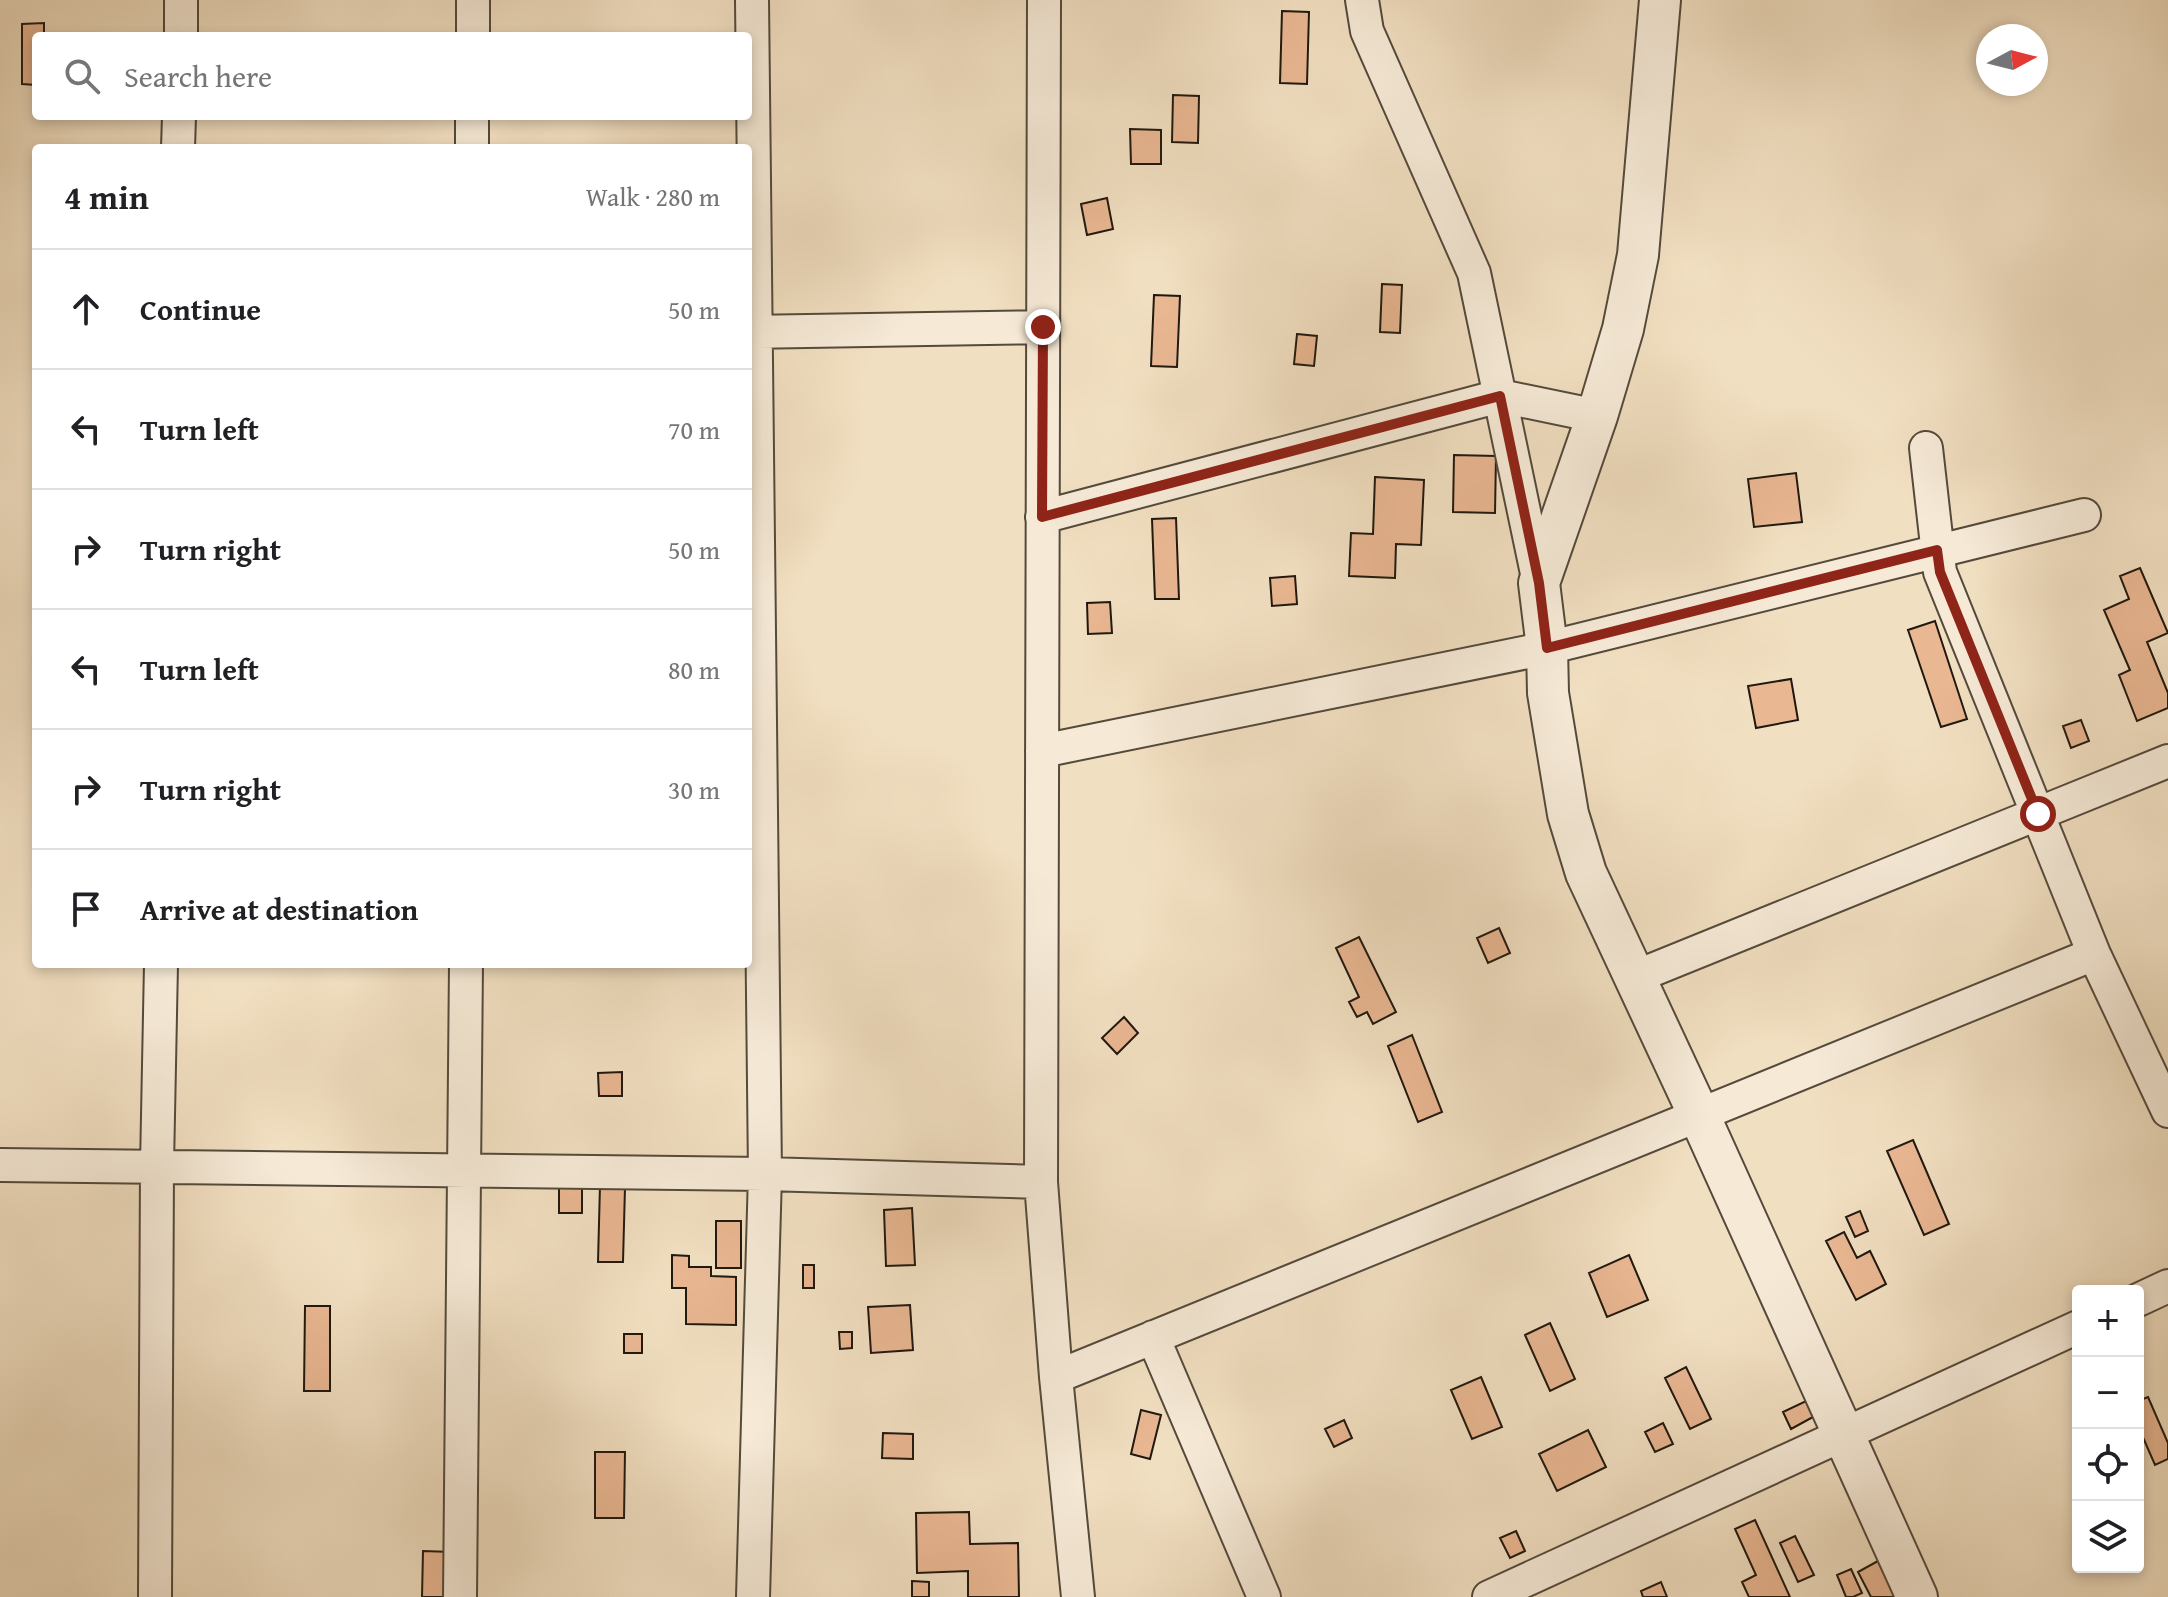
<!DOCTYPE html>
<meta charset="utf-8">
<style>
body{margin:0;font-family:"Gentium Book Plus",serif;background:#f6f6f6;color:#202124}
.controls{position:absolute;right:24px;bottom:24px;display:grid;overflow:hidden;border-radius:8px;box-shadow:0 4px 12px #0003}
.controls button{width:72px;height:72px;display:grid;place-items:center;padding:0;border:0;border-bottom:2px solid #e0e0e0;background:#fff;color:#202124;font:40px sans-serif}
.compass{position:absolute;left:1976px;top:24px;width:72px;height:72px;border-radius:50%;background:#fff;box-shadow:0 4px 12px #0003;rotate:83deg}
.stop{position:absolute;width:24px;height:24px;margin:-18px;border:6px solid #8f2418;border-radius:50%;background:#fff}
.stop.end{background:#8f2418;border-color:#fff;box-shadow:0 2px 8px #0008}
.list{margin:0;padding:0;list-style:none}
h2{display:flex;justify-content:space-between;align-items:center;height:104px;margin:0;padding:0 32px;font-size:34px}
h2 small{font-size:26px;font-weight:400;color:#757577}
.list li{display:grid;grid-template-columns:52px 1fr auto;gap:24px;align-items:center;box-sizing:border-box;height:120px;padding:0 32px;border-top:2px solid #e0e0e0}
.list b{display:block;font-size:30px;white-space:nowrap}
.list em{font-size:26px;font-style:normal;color:#757577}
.icon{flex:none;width:44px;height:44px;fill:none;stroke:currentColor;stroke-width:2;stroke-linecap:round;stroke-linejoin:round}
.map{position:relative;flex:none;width:2168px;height:1597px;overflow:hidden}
.search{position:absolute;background:#fff;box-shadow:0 4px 12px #0003;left:32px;top:32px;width:720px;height:88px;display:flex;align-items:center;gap:20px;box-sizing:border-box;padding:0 28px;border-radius:8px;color:#757577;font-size:30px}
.panel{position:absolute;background:#fff;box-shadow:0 4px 12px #0003;left:32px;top:144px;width:720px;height:824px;border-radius:8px}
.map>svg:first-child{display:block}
.building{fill:#e9b792;stroke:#20180f;stroke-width:2}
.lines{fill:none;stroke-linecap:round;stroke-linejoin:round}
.minor-casing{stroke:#544a3c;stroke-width:36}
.tertiary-casing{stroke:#544a3c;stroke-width:44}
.minor{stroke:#f6ead7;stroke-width:32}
.tertiary{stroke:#f6ead7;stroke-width:40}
.route{stroke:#8f2418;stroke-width:10}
</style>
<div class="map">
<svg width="2168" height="1597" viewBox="0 0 2168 1597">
<rect width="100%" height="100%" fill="#f1dfc1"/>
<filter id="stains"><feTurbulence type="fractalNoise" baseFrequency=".0025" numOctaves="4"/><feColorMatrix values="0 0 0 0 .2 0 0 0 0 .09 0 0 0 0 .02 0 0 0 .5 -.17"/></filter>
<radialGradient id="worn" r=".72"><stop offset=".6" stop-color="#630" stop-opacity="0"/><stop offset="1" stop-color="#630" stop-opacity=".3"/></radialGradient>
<path class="building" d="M1282 11 1309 12 1307 84 1280 83Z
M44 23V36H36V85L22 84V24Z
M1173 95 1199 96 1198 143 1172 142Z
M1130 129 1161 130V164H1131Z
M1107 198 1113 229 1087 235 1081 204Z
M1382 284 1402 285 1400 333 1380 332Z
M1154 295 1180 296 1177 367 1151 366Z
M1297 334 1317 336 1314 366 1294 364Z
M1454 455 1496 456 1495 513 1453 512Z
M1796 473 1802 522 1754 527 1748 479Z
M1375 477 1424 480 1421 545 1396 544 1395 578 1349 576 1351 533 1373 534Z
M1176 518 1179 599H1155L1152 519Z
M2140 568 2168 633 2147 642 2168 693V708L2137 721 2119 675 2130 670 2104 610 2129 599 2120 576Z
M1295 576 1297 604 1272 606 1270 578Z
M1110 602 1112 633 1088 634 1087 603Z
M1935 621 1967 719 1941 727 1908 630Z
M1791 679 1798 720 1756 728 1748 686Z
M2081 720 2089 741 2071 748 2063 726Z
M1499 928 1510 953 1488 963 1477 938Z
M1359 937 1396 1012 1373 1024 1367 1012 1357 1017 1349 1002 1359 997 1336 948Z
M1124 1017 1138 1033 1117 1054 1102 1038Z
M1412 1035 1442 1112 1418 1122 1388 1046Z
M622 1072V1096H599L598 1073Z
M1913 1140 1949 1224 1924 1235 1887 1151Z
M559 1184 582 1185V1213H559Z
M600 1185 625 1187 623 1262H598Z
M912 1208 915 1265 886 1266 884 1210Z
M1860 1211 1868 1231 1855 1237 1846 1217Z
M716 1221H741V1268H716Z
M1844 1232 1857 1258 1870 1251 1886 1284 1856 1300 1826 1241Z
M672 1255 689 1256V1267H711V1276L736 1277V1325L686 1324V1288H672Z
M1629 1255 1648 1300 1607 1317 1589 1273Z
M803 1265H814V1288H803Z
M910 1305 913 1350 871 1353 868 1307Z
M305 1306H330V1391H304Z
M1550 1323 1575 1379 1550 1391 1525 1335Z
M839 1332H852V1348L840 1349Z
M624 1334H642V1353H624Z
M1686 1367 1711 1419 1690 1429 1665 1378Z
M1481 1377 1502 1427 1472 1439 1451 1390Z
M2148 1397 2168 1443V1459L2155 1465 2138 1426V1401Z
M1806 1401 1813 1417 1791 1429 1783 1412Z
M1141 1410 1161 1415 1150 1459 1131 1454Z
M1344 1420 1352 1438 1334 1447 1325 1429Z
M1663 1423 1673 1444 1655 1452 1645 1432Z
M1588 1430 1606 1467 1557 1491 1539 1454Z
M883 1433 913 1434V1459L882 1458Z
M595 1452H625L624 1518H595Z
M969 1512 970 1544 1018 1543 1019 1597H968V1571L917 1573 916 1513Z
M1755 1520 1790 1597H1749L1742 1582 1756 1575 1735 1529Z
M1516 1531 1525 1551 1510 1558 1500 1538Z
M1795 1536 1814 1575 1798 1582 1780 1543Z
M423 1551 452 1552 451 1597H422Z
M1878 1561 1896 1597H1871L1858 1572Z
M1851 1569 1862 1593 1853 1597H1846L1837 1575Z
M912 1581 929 1582V1597H912Z
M1661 1582 1667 1597H1643L1641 1591Z"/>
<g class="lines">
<defs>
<path id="minor" d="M752 0 765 1174 753 1597
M1044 0 1041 1182 1056 1377 1078 1597
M1362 0 1367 31 1474 273 1539 583
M181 36V0
M473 36V0
M178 148 179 116
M472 148V116
M748 332 1043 327
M1926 448 1940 572 2094 954 2168 1111
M1042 517 1500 396 1597 416
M1042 751 1547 648 2084 515
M1635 977 2168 761
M0 1165 765 1174 1041 1182
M2138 1300 2168 1286
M1153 1337 1264 1597
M1056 1377 2094 954
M155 1597 157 1166 161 964
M460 1597 466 964
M1489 1597 2078 1327"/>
<path id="tertiary" d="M1660 0 1638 255 1623 329 1597 416 1539 583 1547 648 1548 693 1568 814 1586 873 1699 1115 1917 1597"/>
</defs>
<use href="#minor" class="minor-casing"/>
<use href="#tertiary" class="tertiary-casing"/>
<use href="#minor" class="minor"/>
<use href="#tertiary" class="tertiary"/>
</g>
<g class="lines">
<path class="route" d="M1043 327 1042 517 1500 396 1539 583 1547 648 1937 550 1940 572 2038 814"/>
</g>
<rect width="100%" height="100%" filter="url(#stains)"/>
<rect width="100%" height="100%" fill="url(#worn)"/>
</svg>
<div class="controls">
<button>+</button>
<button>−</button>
<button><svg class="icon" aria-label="locate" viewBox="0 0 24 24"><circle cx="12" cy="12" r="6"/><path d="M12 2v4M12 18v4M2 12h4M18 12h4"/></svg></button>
<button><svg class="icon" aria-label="layers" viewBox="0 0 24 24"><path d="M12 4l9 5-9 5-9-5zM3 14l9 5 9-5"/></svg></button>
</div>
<svg class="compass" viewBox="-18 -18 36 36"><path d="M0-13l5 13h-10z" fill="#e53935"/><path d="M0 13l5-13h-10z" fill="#757577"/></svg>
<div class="stop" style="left:2038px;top:814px"></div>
<div class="stop end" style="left:1043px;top:327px"></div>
<div class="search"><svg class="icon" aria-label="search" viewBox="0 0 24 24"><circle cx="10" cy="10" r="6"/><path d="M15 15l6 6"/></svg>Search here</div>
<section class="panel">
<h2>4 min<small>Walk · 280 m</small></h2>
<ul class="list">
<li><svg class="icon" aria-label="ahead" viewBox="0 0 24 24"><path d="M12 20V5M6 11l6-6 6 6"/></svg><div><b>Continue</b></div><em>50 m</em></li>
<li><svg class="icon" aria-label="left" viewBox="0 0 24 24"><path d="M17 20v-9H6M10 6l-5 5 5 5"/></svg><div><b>Turn left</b></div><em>70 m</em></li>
<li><svg class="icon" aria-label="right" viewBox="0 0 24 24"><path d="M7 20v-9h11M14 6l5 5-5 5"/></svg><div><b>Turn right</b></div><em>50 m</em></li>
<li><svg class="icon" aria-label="left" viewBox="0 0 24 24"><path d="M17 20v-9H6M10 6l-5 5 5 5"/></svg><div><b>Turn left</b></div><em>80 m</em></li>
<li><svg class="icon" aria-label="right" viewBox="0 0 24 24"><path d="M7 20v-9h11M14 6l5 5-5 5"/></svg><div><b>Turn right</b></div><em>30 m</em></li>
<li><svg class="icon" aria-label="arrive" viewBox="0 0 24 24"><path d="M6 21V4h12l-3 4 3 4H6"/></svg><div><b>Arrive at destination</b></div></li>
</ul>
</section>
</div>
